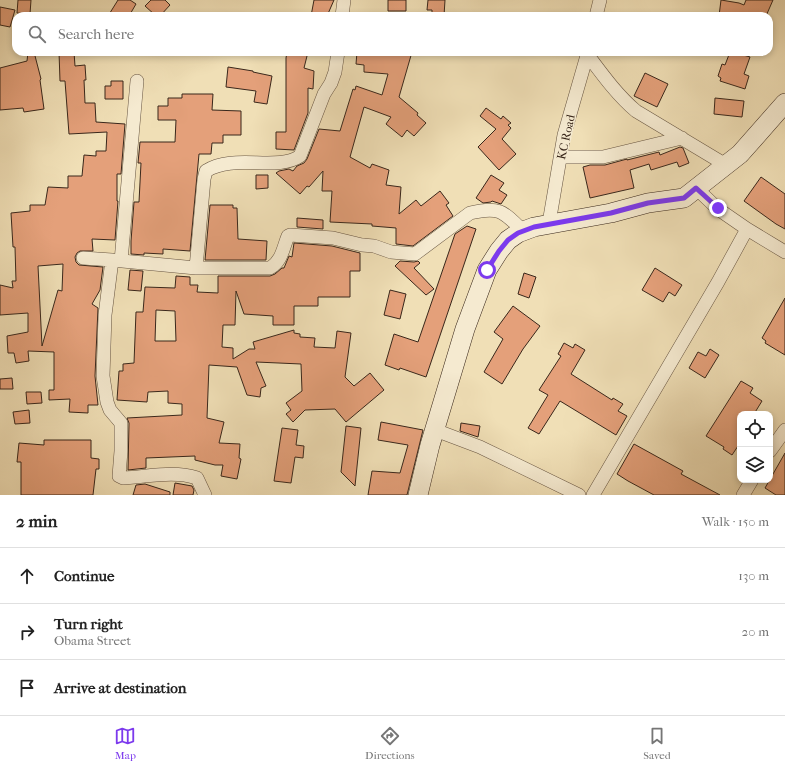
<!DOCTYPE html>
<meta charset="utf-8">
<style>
body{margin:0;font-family:"IM FELL French Canon",serif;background:#f2f2f2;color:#222}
.controls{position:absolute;right:12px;bottom:12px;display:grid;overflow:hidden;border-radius:8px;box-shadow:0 2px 6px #0003}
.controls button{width:36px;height:36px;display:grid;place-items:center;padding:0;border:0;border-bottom:1px solid #e0e0e0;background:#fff;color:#222;font:20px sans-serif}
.stop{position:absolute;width:12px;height:12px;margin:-9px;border:3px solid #7c3aed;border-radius:50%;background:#fff}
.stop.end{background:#7c3aed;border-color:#fff;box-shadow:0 1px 4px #0008}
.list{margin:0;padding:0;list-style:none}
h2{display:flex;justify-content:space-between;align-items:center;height:52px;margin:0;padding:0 16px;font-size:17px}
h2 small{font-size:13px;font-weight:400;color:#767676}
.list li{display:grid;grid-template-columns:26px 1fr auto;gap:12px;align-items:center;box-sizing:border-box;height:56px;padding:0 16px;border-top:1px solid #e0e0e0}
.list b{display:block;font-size:15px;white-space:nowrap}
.list p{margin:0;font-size:13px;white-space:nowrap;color:#767676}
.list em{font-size:13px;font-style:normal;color:#767676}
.icon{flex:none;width:22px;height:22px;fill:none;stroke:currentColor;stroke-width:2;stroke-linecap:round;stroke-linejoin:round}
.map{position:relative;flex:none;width:785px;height:495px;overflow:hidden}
.search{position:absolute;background:#fff;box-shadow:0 2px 6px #0003;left:12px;right:12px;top:12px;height:44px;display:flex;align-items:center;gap:10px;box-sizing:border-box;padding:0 14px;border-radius:12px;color:#767676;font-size:15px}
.sheet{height:220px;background:#fff}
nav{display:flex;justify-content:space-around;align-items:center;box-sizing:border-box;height:56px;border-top:1px solid #e0e0e0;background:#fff;font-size:11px;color:#767676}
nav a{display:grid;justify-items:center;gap:2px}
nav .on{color:#7c3aed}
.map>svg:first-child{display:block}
.building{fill:#e4a07a;stroke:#39271b;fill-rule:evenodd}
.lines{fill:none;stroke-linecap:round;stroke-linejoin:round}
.street-casing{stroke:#675542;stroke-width:14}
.secondary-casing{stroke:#39271b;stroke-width:20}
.street{stroke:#f5ead0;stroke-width:13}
.secondary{stroke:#f5ead0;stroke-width:19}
.route{stroke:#7c3aed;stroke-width:5}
.labels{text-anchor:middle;stroke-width:3;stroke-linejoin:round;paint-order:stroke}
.street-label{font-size:12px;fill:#39271b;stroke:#f5ead0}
</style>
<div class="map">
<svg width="785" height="495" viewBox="0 0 785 495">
<rect width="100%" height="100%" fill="#f0dfb6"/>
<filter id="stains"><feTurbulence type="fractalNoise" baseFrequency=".005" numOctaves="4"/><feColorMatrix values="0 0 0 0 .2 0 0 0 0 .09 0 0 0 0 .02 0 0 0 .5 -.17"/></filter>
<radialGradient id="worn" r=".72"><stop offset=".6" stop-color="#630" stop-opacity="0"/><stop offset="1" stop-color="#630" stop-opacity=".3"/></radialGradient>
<path class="building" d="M18 0H31L30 14 17 13Z
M118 0H130L136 4 129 16H108Z
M151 0H165L170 5 160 16 157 13 155 15 145 6Z
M314 0H334L327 16H311Z
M388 0H406V11H388Z
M428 0H445L444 16H432V10H427Z
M721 0 739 3 744 5 746 0H773L766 16H719Z
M0 7 15 10 10 27 0 25Z
M28 52H34L41 79 40 80 44 109 24 112 23 108 0 110V68L27 61Z
M59 52H74L75 66 85 65 86 80H84L85 103H95L96 122 125 124 121 174H117V201H118L115 240 92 239 93 251H80L77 253 75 257 76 262 79 265 103 267 100 290 92 304 98 308 95 376 98 405H88V413L69 412 70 399 49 400V390H54V352L28 351 29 361 16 363 14 353H8L7 336 28 332V313L0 315V285L13 288 12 281H16L15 247H13L11 213 30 211V205H45L48 187 68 188V176H82L84 155 96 156V151H106L107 132 69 134 65 81H60ZM63 264 62 291 58 290 42 346 38 266Z
M287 52H308L304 68 314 71 313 89 308 88V113L294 150 276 149V132H286V58Z
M357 52H412L399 97 418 113 417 115 426 123 414 136 407 130 402 137 386 124 391 117 364 107 350 157 370 168 372 164 389 170 386 185 401 187 399 214 416 200 421 206 440 191 449 203 446 205 453 216 413 246 396 244V228L372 226V224L330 222 332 191H322L323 171 309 187 307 186 300 194 276 173 279 171 289 169 293 171 297 166 304 163 307 159 319 129 340 131 353 89 355 90 356 86 382 95 388 74 364 72V65L356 64Z
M730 52H740V54L750 57 744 74 749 76 745 89 720 81 721 78 718 76 722 64 725 65Z
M228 67 253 71V72L272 76 267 104 254 102 256 91 226 87Z
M645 73 668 84 657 107 634 96Z
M111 81H123V99H105V86H111Z
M182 94H213L212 110 241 111V135H223V143H212L211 154H199L190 251 163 249V254L144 253V255L131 254V241L134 202H139L141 163H138L140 142H175L176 120H158V106H168V98H182Z
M715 98 744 101 742 117 714 114Z
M486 108 501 119 503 116 511 123 508 125 511 128 502 139 516 154 499 170 478 147 496 129 480 116Z
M680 147 683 148 689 163 679 167 677 162 651 170 649 164 630 170 634 188 590 198 583 167 590 165H605L627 159V160L659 152 660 155Z
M256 175H268V188L256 189Z
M491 175 504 183 499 190 507 195 501 204 492 201 491 202 483 203 476 198Z
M761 177 785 194V229L776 224 744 201Z
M210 205H233V208H237L238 239 267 241 266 260H205Z
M297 218 323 220V229L297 227Z
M467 226 476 229 426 377 400 368 399 370 385 365 394 334 418 342 455 234Z
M294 243 332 246 360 253V271H350V297H318V306H294V325H273V316L244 314 236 291 235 325H223L222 347 233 348V359L249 349H255L253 342 294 330V333L300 334V337L315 338 314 347 335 348 337 331 351 333 345 377 354 386 370 373 384 390 346 422 335 409 305 410 293 422 286 414 291 410 286 403 302 391 301 364 256 362 266 386 261 388 260 397 247 395 237 367 209 365 207 418 224 422 219 443 240 444 239 458 241 459 237 479 221 476 223 465H215L195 460V456L146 458V468L128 470 129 423 127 418 182 415V404L168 403V391L148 392 147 402 117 400 119 371H123V364L134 363 136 312H143L145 287 175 288 176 276 190 277V285H198L197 292 218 293V276H270L275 274 282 268H284L289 256 292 257ZM156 310 175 311 176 341H155Z
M400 261 414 262 418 261 420 263 414 268 434 289 426 295 395 266Z
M655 268 682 285 675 296 669 292 663 302 642 290Z
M130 270 143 271 141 291 128 290Z
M524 273 536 277 529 298 518 294Z
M390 290 406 294 400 319 384 315Z
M785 298V355L765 343 766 341 762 338Z
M513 306 540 326 523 349 502 384 484 372 503 339 494 332Z
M564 343 573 348 575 344 585 350 571 374 612 400 613 398 623 404 618 411 627 416 616 435 560 401 539 434 528 428 548 395 539 390 561 356 558 354Z
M710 349 719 355 705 378 689 368 698 352 706 356Z
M12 378 13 389H0V379Z
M741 381 753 388 750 393 762 401 754 414H740V443L732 455 723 449 724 447 706 436Z
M26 392H41L42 403 27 404Z
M29 410 30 423 15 424 13 412Z
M381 422 423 430 407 495H368L372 471 400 473 408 445 378 440Z
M461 423 480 426 478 437 460 431Z
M346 426 361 428 355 486 341 472Z
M282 428 298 430 296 445 304 446 303 458 295 457 291 483 274 481Z
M44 440H91V458L99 459V469H96L93 495H21V462H17L19 443 44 445Z
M634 444 683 471 681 474 720 495H654L628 481 617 474Z
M785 453V495H776L765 488Z
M175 483 192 486 194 490 193 495H173Z
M145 484 170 492V495H133L136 485Z"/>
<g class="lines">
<defs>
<path id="street" d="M342 16 344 0
M596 16 600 0
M587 54C602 74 617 95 636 111L726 165
M561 157H603L682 138
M696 188 718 209 747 229 785 252
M549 223 564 135 588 52
M83 258 112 260 196 268H270C282 261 283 248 288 236L290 235 333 238 362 245 374 246 391 252 415 254 470 213C499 206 503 211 523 231
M112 260 105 315 103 376 107 402 110 410 121 423V451L119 476 123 478C148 477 173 470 197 478L205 495
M121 261 137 81
M196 268 204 179 206 171C234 153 277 172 300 156L324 94 331 83 335 72 338 52
M435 430 480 447 579 495
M770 451 785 430
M593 495 718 282 747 229
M743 495 752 480"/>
<path id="secondary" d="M418 495 430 445 465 329 487 270 499 251 508 240 518 233 534 227 611 213 648 203 684 198 740 154 785 103"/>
</defs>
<use href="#street" class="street-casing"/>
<use href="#secondary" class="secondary-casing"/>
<use href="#street" class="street"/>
<use href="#secondary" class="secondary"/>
</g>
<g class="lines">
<path class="route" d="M487 270 499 251 508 240 518 233 534 227 611 213 648 203 684 198 696 188 718 208"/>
</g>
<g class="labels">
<g class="street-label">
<text transform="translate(566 137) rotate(-77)" y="4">KC Road</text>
</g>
</g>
<rect width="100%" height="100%" filter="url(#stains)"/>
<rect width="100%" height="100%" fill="url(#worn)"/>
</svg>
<div class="controls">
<button><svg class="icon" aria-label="locate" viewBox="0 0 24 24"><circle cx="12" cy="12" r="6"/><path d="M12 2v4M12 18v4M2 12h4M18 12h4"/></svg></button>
<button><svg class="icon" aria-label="layers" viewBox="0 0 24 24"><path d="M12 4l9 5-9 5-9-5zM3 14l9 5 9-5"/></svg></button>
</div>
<div class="stop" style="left:487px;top:270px"></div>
<div class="stop end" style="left:718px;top:208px"></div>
<div class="search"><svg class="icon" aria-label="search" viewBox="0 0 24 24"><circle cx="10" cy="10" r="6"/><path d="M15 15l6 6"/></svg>Search here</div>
</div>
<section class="sheet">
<h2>2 min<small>Walk · 150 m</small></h2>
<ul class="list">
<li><svg class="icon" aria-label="ahead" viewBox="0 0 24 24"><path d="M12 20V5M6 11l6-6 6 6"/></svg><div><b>Continue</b></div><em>130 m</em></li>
<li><svg class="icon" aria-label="right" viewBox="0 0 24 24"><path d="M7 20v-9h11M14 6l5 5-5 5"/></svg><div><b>Turn right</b><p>Obama Street</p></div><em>20 m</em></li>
<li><svg class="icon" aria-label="arrive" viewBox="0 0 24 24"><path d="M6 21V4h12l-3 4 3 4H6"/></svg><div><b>Arrive at destination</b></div></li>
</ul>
</section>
<nav>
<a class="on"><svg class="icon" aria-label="map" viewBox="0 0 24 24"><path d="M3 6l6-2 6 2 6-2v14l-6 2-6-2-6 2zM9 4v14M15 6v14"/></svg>Map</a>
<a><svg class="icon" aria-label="directions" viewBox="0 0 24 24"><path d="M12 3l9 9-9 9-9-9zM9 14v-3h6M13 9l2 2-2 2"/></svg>Directions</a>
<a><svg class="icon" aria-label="saved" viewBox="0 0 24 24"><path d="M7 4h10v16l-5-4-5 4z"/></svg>Saved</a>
</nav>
